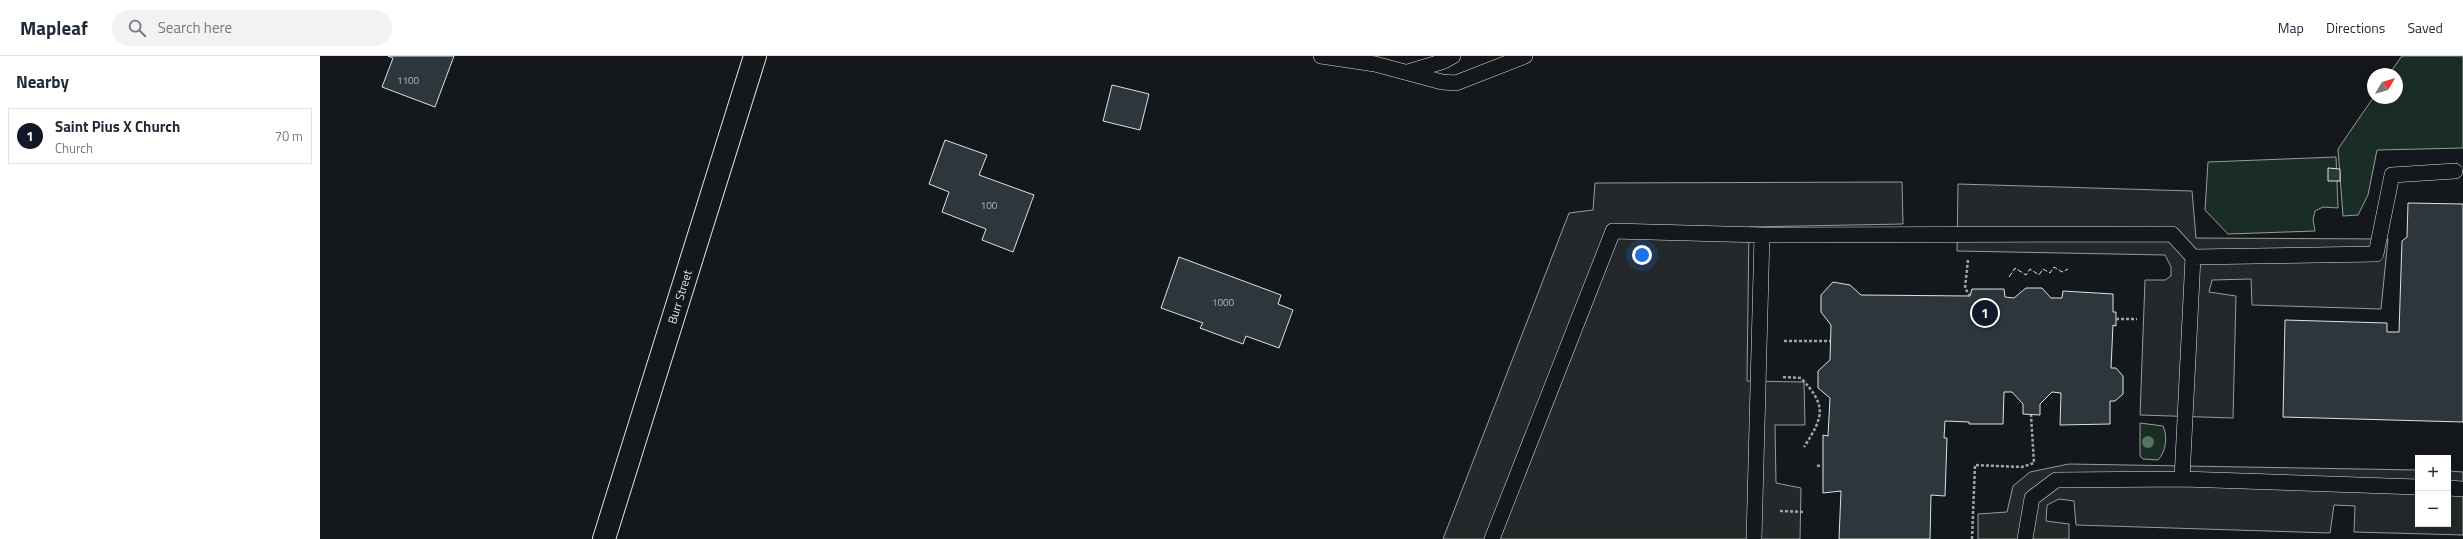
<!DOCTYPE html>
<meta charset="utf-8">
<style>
body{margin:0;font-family:"Titillium Web",sans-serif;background:#f2f2f3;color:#1f2937}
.controls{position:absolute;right:12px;bottom:12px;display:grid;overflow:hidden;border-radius:0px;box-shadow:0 2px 10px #0003}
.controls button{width:36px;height:36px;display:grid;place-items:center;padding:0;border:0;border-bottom:1px solid #e0e1e3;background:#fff;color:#1f2937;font:20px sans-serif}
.compass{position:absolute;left:2047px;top:12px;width:36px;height:36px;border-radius:50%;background:#fff;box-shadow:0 2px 10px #0003;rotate:52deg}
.you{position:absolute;left:1322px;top:199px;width:14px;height:14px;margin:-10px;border:3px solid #fff;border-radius:50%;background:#1a73e8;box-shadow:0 0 0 6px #1a73e833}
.badge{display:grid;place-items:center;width:26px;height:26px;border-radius:50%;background:#111827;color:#fff;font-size:13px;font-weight:700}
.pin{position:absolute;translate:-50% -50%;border:2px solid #fff;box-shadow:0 1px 4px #0006}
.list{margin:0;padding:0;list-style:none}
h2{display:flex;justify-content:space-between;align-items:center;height:52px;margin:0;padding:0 16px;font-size:17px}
h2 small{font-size:13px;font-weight:400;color:#747a83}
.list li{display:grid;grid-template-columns:26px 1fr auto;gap:12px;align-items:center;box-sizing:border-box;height:56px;margin:0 8px 8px;padding:0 8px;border:1px solid #e0e1e3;border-radius:0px}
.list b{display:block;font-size:15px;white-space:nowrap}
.list p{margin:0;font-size:13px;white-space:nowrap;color:#747a83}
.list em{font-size:13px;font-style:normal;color:#747a83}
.icon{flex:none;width:22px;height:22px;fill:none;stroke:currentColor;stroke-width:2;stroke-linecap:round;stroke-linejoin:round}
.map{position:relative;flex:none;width:2143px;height:483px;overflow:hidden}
header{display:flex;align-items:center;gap:24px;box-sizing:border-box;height:56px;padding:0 20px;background:#fff;border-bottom:1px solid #e0e1e3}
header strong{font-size:19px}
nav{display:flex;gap:22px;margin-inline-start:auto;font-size:14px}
.search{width:280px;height:36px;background:#f2f2f3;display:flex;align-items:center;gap:10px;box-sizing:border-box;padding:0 14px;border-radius:22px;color:#747a83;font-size:15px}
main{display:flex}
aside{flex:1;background:#fff}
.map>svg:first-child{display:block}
.green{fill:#1a2d24;stroke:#939e99}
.parking{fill:#24282b;stroke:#939e99}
.building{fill:#2c363c;stroke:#d8e6dc}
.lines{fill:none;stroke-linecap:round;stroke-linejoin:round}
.lane-casing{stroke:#d8e6dc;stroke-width:16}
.secondary-casing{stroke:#d8e6dc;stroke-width:24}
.path{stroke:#9da8a2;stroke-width:2.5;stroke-dasharray:3 2;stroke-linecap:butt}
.lane{stroke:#14181c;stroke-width:15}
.secondary{stroke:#14181c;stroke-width:22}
.fence{stroke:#d8e6dc;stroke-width:1;stroke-dasharray:5 2;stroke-linecap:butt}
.tree{fill:#55745f}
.labels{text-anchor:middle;stroke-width:3;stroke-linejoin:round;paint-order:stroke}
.number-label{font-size:10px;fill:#adbab4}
.street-label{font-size:12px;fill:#d8e6dc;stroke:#14181c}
</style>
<header>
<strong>Mapleaf</strong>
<div class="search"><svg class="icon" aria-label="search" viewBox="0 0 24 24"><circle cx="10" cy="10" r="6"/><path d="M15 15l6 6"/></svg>Search here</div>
<nav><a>Map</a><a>Directions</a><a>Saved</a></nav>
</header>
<main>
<aside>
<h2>Nearby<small></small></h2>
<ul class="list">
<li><span class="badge">1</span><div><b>Saint Pius X Church</b><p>Church</p></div><em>70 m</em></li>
</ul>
</aside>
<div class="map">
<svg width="2143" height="483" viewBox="0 0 2143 483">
<rect width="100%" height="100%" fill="#14181c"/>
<path class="green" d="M2082 0H2143V92L2057 94 2048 139 2038 159 2023 160 2018 93 2053 42H2077V18H2069Z
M2016 101 2018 152 2003 151 1995 155 1993 164 1995 175 1908 178 1885 154 1888 106Z
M1820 367 1843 370C1848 380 1846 396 1838 404L1823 403 1820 400Z"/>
<path class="parking" d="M1582 126 1583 168 1429 171 1427 325 1484 326 1485 369H1455L1456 427 1481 432 1480 483H1123L1249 157 1273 154 1275 127Z
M1638 128 1872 135 1876 182 2068 183 2061 253 1932 249 1931 223 1892 224 1889 236 1916 240 1913 362 1820 359 1825 224H1845L1851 220V211L1845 199 1637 195Z
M1749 408 2098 414V468H2128V415L2143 416V479L2034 476 2035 450 2014 449 2010 477 1756 469 1754 445 1739 443 1727 449 1726 465 1749 468V483H1658V458L1687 456 1693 430 1710 416Z"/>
<path class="building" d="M68 0H134L115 51 62 31 73 2Z
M792 29 829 38 820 74 783 65Z
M625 84 667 99 659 119 714 139 693 196 662 184 666 173 622 156 629 136 609 128Z
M2008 112 2020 113V125H2008Z
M2088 147 2143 148V366L1963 361 1965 264 2067 267V276H2079L2082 185 2087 181Z
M859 201 961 239 958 248 973 254 959 292 926 280 923 288 880 272 883 267 841 252Z
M1513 226 1530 229 1541 239 1650 240 1652 233H1684L1685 241 1694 242 1706 232H1722L1731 242H1742L1743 235 1793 238V256H1796V270L1793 269 1791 312H1796L1803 320V338L1795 345H1790V368L1740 369 1741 337 1732 336 1720 348V359L1703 358V348L1692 336H1684L1683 368H1649V366L1625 365 1624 382H1627L1625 440 1611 439 1610 483H1519L1521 435 1503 437V379L1508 380 1510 342 1498 332V315L1510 304 1511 269 1501 256V239Z"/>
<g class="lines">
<defs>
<path id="lane" d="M1001 0 1055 8 1122 26 1136 27 1205 0
M1088 16 1124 5 1133 0
M1873 201 2056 198 2072 119 2135 115
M2128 432 2143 433
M1172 483 1293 175 1442 179
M1434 483 1442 179 1852 178 1873 201 1862 423
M1705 483 1712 442 1736 424 1862 423 2098 431"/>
<path id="secondary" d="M284 483 435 0"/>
</defs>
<use href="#lane" class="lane-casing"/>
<use href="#secondary" class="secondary-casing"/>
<path class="path" d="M1648 204 1645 232 1650 240
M1796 263H1817
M1464 285H1510
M1463 321 1481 322C1507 350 1504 360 1484 391
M1497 410 1502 409
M1460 455 1484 456
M1652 483 1655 409 1702 411 1714 407 1711 359"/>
<use href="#lane" class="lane"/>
<use href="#secondary" class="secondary"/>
<path class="fence" d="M1689 221 1695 212 1706 219 1710 213 1719 219 1723 213 1730 217 1734 211 1742 216 1748 213"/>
</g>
<circle class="tree" cx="1828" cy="386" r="6"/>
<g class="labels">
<g class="number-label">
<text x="88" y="28">1100</text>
<text x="669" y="153">100</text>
<text x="903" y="250">1000</text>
</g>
<g class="street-label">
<text transform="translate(360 241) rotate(-73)" y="4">Burr Street</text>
</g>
</g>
</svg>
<div class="controls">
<button>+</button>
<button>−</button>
</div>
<svg class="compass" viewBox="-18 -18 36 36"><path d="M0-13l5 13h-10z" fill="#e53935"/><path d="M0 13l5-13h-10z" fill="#747a83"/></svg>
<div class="you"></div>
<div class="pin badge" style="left:1665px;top:257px">1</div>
</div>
</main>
